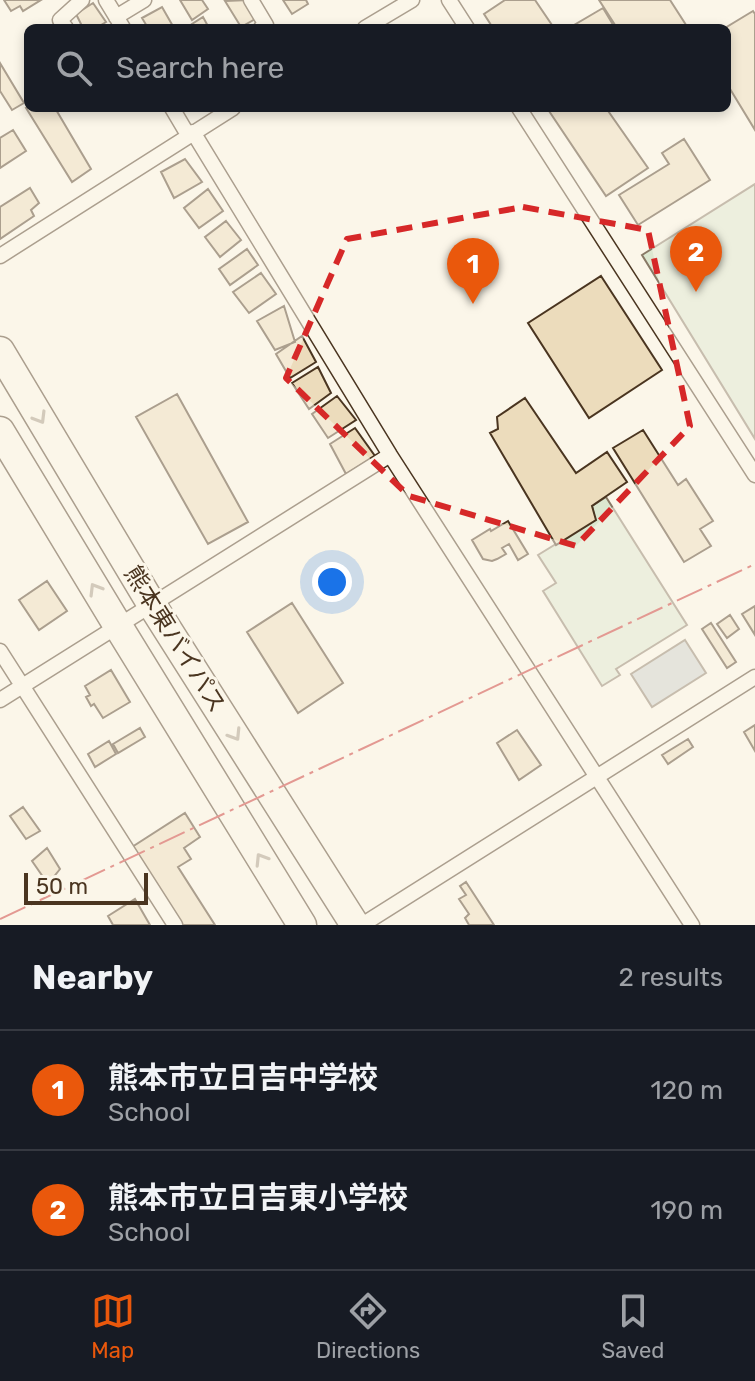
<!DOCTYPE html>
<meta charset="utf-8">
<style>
body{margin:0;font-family:Rubik,"Noto Sans JP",sans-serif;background:#242831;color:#f1f3f6}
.scale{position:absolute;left:24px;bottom:20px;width:124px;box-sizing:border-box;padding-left:8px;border:4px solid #4a3520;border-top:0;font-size:22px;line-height:28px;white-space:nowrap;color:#4a3520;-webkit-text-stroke:6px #fbf6e9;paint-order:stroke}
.you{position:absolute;left:332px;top:582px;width:28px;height:28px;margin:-20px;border:6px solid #fff;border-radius:50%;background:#1a73e8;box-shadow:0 0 0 12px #1a73e833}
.badge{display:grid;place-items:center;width:52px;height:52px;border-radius:50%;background:#ea580c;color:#fff;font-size:26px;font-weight:700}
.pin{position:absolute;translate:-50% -66px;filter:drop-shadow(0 2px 4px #0008)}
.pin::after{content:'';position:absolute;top:42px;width:28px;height:24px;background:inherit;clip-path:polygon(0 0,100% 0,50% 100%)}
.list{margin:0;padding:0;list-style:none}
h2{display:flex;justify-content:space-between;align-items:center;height:104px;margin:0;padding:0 32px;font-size:34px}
h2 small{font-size:26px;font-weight:400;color:#9ea1a6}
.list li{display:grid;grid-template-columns:52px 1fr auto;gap:24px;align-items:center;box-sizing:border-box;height:120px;padding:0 32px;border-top:2px solid #363941}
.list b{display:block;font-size:30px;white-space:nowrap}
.list p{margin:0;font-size:26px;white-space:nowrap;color:#9ea1a6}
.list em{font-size:26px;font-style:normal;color:#9ea1a6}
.icon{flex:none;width:44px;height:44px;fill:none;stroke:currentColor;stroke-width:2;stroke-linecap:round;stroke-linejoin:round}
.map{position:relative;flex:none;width:755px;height:925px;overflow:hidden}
.search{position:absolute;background:#171b24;box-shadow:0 4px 12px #0003;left:24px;right:24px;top:24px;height:88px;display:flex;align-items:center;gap:20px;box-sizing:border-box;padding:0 28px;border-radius:12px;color:#9ea1a6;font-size:30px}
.sheet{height:344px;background:#171b24}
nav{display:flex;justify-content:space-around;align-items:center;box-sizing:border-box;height:112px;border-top:2px solid #363941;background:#171b24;font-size:22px;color:#9ea1a6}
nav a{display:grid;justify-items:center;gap:4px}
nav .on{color:#ea580c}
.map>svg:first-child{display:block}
.green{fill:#dce7d0;stroke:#887966;stroke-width:2}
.water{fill:#c9cecd;stroke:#887966;stroke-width:2}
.building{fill:#ecdcbc;stroke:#4a3520;stroke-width:2}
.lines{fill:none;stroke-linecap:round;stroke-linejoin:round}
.street-casing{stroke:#4a3520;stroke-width:17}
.highway-casing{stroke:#4a3520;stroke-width:31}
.street{stroke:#fbf6e9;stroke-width:14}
.highway{stroke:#fbf6e9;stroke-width:28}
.power{stroke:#c62828;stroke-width:2;stroke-dasharray:28 6 4 6;stroke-linecap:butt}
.oneway{stroke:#a29684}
.marked{fill:none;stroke:#d62828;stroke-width:6;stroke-dasharray:16 10;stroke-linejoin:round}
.labels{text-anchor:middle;stroke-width:6;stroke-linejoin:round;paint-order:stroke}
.street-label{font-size:24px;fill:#4a3520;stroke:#fbf6e9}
</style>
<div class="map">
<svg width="755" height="925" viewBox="0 0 755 925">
<rect width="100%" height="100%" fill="#fbf6e9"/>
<path class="green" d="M755 184V439L642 255Z
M606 497 687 625 616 669 620 675 602 686 543 591 556 583 538 555 595 520 592 506Z"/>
<path class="water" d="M685 640 706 673 652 707 631 674Z"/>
<path class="building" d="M4 0H41L23 11 20 6 11 11Z
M180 0H202L208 9 192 20Z
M249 0 259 17 241 27 225 1Z
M283 0H306L308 4 292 14Z
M505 0H535L554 28H493L484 14Z
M599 0H670L688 28H617Z
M93 3 106 22 96 28H83L76 14Z
M162 7 174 28H148L142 18Z
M603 8 615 28H569Z
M753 11 755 14V130L727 84V28H725Z
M203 17 209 28H195L192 24Z
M0 63 24 103 12 110 0 91Z
M28 107 55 108 91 169 72 182 26 108Z
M547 108H606L648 168 606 196Z
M13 130 26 151 0 168V138Z
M684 139 710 180 638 225 619 195 669 164 662 153Z
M185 159 202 182 174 198 161 172Z
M30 188 39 203 31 210 34 216 0 239V207Z
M208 189 223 211 199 228 184 208Z
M226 221 241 240 220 257 205 237Z
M247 249 258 265 230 285 219 269Z
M261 273 276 294 249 313 233 292Z
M601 276 662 370 589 418 528 323Z
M284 306 295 342 275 350 257 321Z
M302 336 316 362 290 378 276 354Z
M318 367 331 393 309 409 292 383Z
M177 394 248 522 208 544 136 417Z
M337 396 356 420 328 438 312 414Z
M525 398 576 473 607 452 627 482 592 506 596 520 556 545 490 433 498 429 497 417Z
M355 428 375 456 346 474 330 444Z
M643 430 678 485 686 479 713 521 700 529 711 546 684 562 613 448Z
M508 521 528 554 518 560 509 544 502 548 506 554 497 559 492 561 483 559 472 540 490 529 491 531Z
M47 581 67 611 39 630 19 600Z
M292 603 343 683 298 713 247 632Z
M755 606V635L742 614Z
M730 615 739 629 727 638 717 624Z
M711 623 736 662 727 668 702 629Z
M111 670 130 702 103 718 94 704 91 706 86 697 90 695 85 686Z
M755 725V751L744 732Z
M140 728 145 737 118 753 113 744Z
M517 730 541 765 519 780 497 743Z
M688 739 693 747 668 764 662 755Z
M109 741 116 754 95 767 88 754Z
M23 807 40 831 26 839 10 816Z
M185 813 200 837 184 848 191 859 178 867 215 925H182L132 847Z
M47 848 60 869 48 884 32 861Z
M466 882 494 925H469L465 918 469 914 459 899 466 895 460 886Z
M135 899 150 925H113L108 916Z"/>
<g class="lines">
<defs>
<path id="street" d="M106 0 123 28
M251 0 266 25 261 28
M449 0 467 28
M116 17 144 0
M66 28 60 20 82 0
M365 28 412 0
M172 108 188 135
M519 108 755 475
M193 132 390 455 692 925
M0 256 233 108
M0 651 175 925
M0 700 390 455
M362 925 755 677"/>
<path id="highway" d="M0 351 152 605 355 925
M0 431 118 626 302 925"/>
</defs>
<use href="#street" class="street-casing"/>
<use href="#highway" class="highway-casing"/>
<use href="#street" class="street"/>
<use href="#highway" class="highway"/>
<path class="power" d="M0 919 755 564"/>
</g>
<defs><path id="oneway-chevron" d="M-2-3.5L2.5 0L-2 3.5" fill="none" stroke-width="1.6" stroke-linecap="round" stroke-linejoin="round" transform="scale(2)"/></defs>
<g class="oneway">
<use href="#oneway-chevron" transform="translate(40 418) rotate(59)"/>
<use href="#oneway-chevron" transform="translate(95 589) rotate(-121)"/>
<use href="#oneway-chevron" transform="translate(235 735) rotate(58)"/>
<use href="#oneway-chevron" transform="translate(261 859) rotate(-122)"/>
</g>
<path d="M0 0H755V925H0ZM523 207 648 230 690 426 576 546 409 496 286 378 347 239Z" fill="#fbf6e9" fill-opacity=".55" fill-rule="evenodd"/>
<path class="marked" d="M523 207 648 230 690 426 576 546 409 496 286 378 347 239Z"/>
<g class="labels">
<g class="street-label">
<text transform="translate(175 639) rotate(58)" y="8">熊本東バイパス</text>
</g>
</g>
</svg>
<div class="scale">50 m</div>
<div class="you"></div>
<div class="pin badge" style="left:473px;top:304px">1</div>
<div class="pin badge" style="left:696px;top:292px">2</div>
<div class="search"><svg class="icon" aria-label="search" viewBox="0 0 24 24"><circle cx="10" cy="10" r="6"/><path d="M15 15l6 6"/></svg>Search here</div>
</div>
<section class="sheet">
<h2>Nearby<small>2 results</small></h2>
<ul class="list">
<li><span class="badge">1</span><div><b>熊本市立日吉中学校</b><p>School</p></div><em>120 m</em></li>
<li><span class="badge">2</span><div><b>熊本市立日吉東小学校</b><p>School</p></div><em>190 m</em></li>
</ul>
</section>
<nav>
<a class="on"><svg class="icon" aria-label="map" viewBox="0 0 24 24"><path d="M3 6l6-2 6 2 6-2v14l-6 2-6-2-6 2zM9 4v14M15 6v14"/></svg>Map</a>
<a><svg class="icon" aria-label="directions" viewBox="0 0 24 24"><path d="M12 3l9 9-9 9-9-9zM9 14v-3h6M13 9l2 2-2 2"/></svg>Directions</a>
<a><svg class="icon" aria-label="saved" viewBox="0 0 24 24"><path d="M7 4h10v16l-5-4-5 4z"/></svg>Saved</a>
</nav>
